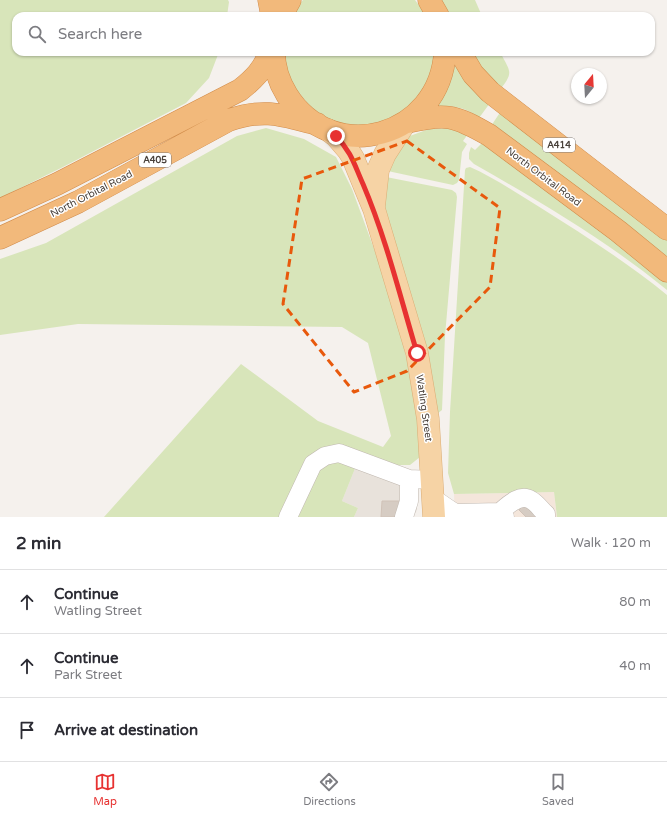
<!DOCTYPE html>
<meta charset="utf-8">
<style>
body{margin:0;font-family:"Varela Round",sans-serif;background:#f2f2f3;color:#2b2b33}
.compass{position:absolute;left:571px;top:68px;width:36px;height:36px;border-radius:50%;background:#fff;box-shadow:0 1px 3px #0004;rotate:18deg}
.stop{position:absolute;width:12px;height:12px;margin:-9px;border:3px solid #e73231;border-radius:50%;background:#fff}
.stop.end{background:#e73231;border-color:#fff;box-shadow:0 1px 4px #0008}
.list{margin:0;padding:0;list-style:none}
h2{display:flex;justify-content:space-between;align-items:center;height:52px;margin:0;padding:0 16px;font-size:17px}
h2 small{font-size:13px;font-weight:400;color:#7c7c81}
.list li{display:grid;grid-template-columns:26px 1fr auto;gap:12px;align-items:center;box-sizing:border-box;height:64px;padding:0 16px;border-top:1px solid #e1e1e2}
.list b{display:block;font-size:15px;white-space:nowrap}
.list p{margin:0;font-size:13px;white-space:nowrap;color:#7c7c81}
.list em{font-size:13px;font-style:normal;color:#7c7c81}
.icon{flex:none;width:22px;height:22px;fill:none;stroke:currentColor;stroke-width:2;stroke-linecap:round;stroke-linejoin:round}
.map{position:relative;flex:none;width:667px;height:517px;overflow:hidden}
.search{position:absolute;background:#fff;box-shadow:0 1px 3px #0004;left:12px;right:12px;top:12px;height:44px;display:flex;align-items:center;gap:10px;box-sizing:border-box;padding:0 14px;border-radius:12px;color:#7c7c81;font-size:15px}
.sheet{height:244px;background:#fff}
nav{display:flex;justify-content:space-around;align-items:center;box-sizing:border-box;height:56px;border-top:1px solid #e1e1e2;background:#fff;font-size:11px;color:#7c7c81}
nav a{display:grid;justify-items:center;gap:2px}
nav .on{color:#e73231}
.map>svg:first-child{display:block}
.residential{fill:#e8e2db}
.commercial{fill:#f4e6db}
.green{fill:#d8e5ba}
.building{fill:#d6ccc3;stroke:#d0c2b7}
.lines{fill:none;stroke-linecap:round;stroke-linejoin:round}
.minor-casing{stroke:#c0b8b0;stroke-width:19}
.major-casing{stroke:#dbad75;stroke-width:23}
.highway-casing{stroke:#d18c4b;stroke-width:23}
.minor{stroke:#fff;stroke-width:18}
.major{stroke:#f6d3a5;stroke-width:22}
.highway{stroke:#f2b97b;stroke-width:22}
.route{stroke:#e73231;stroke-width:5}
.marked{fill:none;stroke:#e8590c;stroke-width:3;stroke-dasharray:8 5;stroke-linejoin:round}
.labels{text-anchor:middle;stroke-width:3;stroke-linejoin:round;paint-order:stroke}
.shield{fill:#fff;stroke:#807a76;stroke-width:1}
.shield-label{font-size:9px;font-weight:bold;fill:#49413b}
.street-label{font-size:10px;fill:#49413b;stroke:#fff}
</style>
<div class="map">
<svg width="667" height="517" viewBox="0 0 667 517">
<rect width="100%" height="100%" fill="#f5f1ed"/>
<path class="residential" d="M356 466 388 479 417 493V510L413 517H354L358 508 342 501Z"/>
<path class="commercial" d="M554 492 557 517H455L454 494Z"/>
<path class="green" d="M0 0H228L229 2 227 16H16V52H219L209 78 186 103 63 167 0 198Z
M303 0H415L427 16H291L298 5Z
M437 0H475L482 16H446Z
M283 52H435L434 64 422 94 404 112 374 125H343L317 115 287 78Z
M466 52H500C511 73 514 72 499 91Z
M454 61 490 103 479 118C465 107 455 106 437 106 446 92 450 78 454 61Z
M501 111 667 237V261L491 126Z
M266 128 304 139 336 157 352 189 383 273 403 344 419 409 420 457 410 465H396L322 450 280 517H104L241 364 318 421 383 447 391 436 368 343 342 327 78 324 0 335V259L46 243 237 136Z
M450 128 468 134 463 141 467 144 462 152 459 180 457 183 453 185 383 170 407 137 429 129Z
M484 141 667 279V290C607 241 541 202 474 164L469 159V153L471 147 475 150Z
M470 167C495 178 518 194 541 208 584 235 628 263 667 295V517H557L554 492 454 494 448 473 450 412 465 170 466 168Z
M381 176 452 190 456 193 457 197 445 336 442 410 437 414 384 219Z
M341 461 356 466 342 501 358 508 354 517H295L317 471 326 465Z"/>
<path class="building" d="M382 501H400V517H381Z
M526 503 540 517H526L519 510Z"/>
<g class="lines">
<defs>
<path id="minor" d="M433 498 455 513 500 512 505 517
M500 512C508 505 520 493 531 500 537 503 541 510 546 514V517
M288 517 313 464 325 456 339 453 409 479 433 480
M404 517 409 501V479"/>
<path id="major" d="M328 130 336 136 348 150 353 158 374 209 417 353 428 419 434 517
M374 206 378 170 385 154 405 123"/>
<path id="highway" d="M269 0 272 16
M429 0 438 16
M281 16 290 0
M274 52C274 67 279 82 287 95 333 168 440 137 445 52
M460 52 473 74 490 92 667 229
M407 122C447 113 454 115 489 135L618 231 667 271
M0 210 57 184 240 90C254 79 264 69 270 52
M0 238 78 202 229 120C266 108 281 115 317 124"/>
</defs>
<use href="#minor" class="minor-casing"/>
<use href="#major" class="major-casing"/>
<use href="#highway" class="highway-casing"/>
<use href="#minor" class="minor"/>
<use href="#major" class="major"/>
<use href="#highway" class="highway"/>
</g>
<g class="lines">
<path class="route" d="M336 136C352 153 354 164 363 184 386 238 400 296 417 353"/>
</g>
<path class="marked" d="M407 141 500 208 490 287 407 371 354 392 283 304 302 179Z"/>
<g class="labels">
<g class="shield">
<rect x="543" y="138" width="32" height="14" rx="3"/>
<rect x="139" y="153" width="32" height="14" rx="3"/>
</g>
<g class="shield-label">
<text x="559" y="148">A414</text>
<text x="155" y="163">A405</text>
</g>
<g class="street-label">
<text transform="translate(544 176) rotate(37)" y="4">North Orbital Road</text>
<text transform="translate(91 193) rotate(-27)" y="4">North Orbital Road</text>
<text transform="translate(425 408) rotate(82)" y="4">Watling Street</text>
</g>
</g>
</svg>
<svg class="compass" viewBox="-18 -18 36 36"><path d="M0-13l5 13h-10z" fill="#e53935"/><path d="M0 13l5-13h-10z" fill="#7c7c81"/></svg>
<div class="stop" style="left:417px;top:353px"></div>
<div class="stop end" style="left:336px;top:136px"></div>
<div class="search"><svg class="icon" aria-label="search" viewBox="0 0 24 24"><circle cx="10" cy="10" r="6"/><path d="M15 15l6 6"/></svg>Search here</div>
</div>
<section class="sheet">
<h2>2 min<small>Walk · 120 m</small></h2>
<ul class="list">
<li><svg class="icon" aria-label="ahead" viewBox="0 0 24 24"><path d="M12 20V5M6 11l6-6 6 6"/></svg><div><b>Continue</b><p>Watling Street</p></div><em>80 m</em></li>
<li><svg class="icon" aria-label="ahead" viewBox="0 0 24 24"><path d="M12 20V5M6 11l6-6 6 6"/></svg><div><b>Continue</b><p>Park Street</p></div><em>40 m</em></li>
<li><svg class="icon" aria-label="arrive" viewBox="0 0 24 24"><path d="M6 21V4h12l-3 4 3 4H6"/></svg><div><b>Arrive at destination</b></div></li>
</ul>
</section>
<nav>
<a class="on"><svg class="icon" aria-label="map" viewBox="0 0 24 24"><path d="M3 6l6-2 6 2 6-2v14l-6 2-6-2-6 2zM9 4v14M15 6v14"/></svg>Map</a>
<a><svg class="icon" aria-label="directions" viewBox="0 0 24 24"><path d="M12 3l9 9-9 9-9-9zM9 14v-3h6M13 9l2 2-2 2"/></svg>Directions</a>
<a><svg class="icon" aria-label="saved" viewBox="0 0 24 24"><path d="M7 4h10v16l-5-4-5 4z"/></svg>Saved</a>
</nav>
